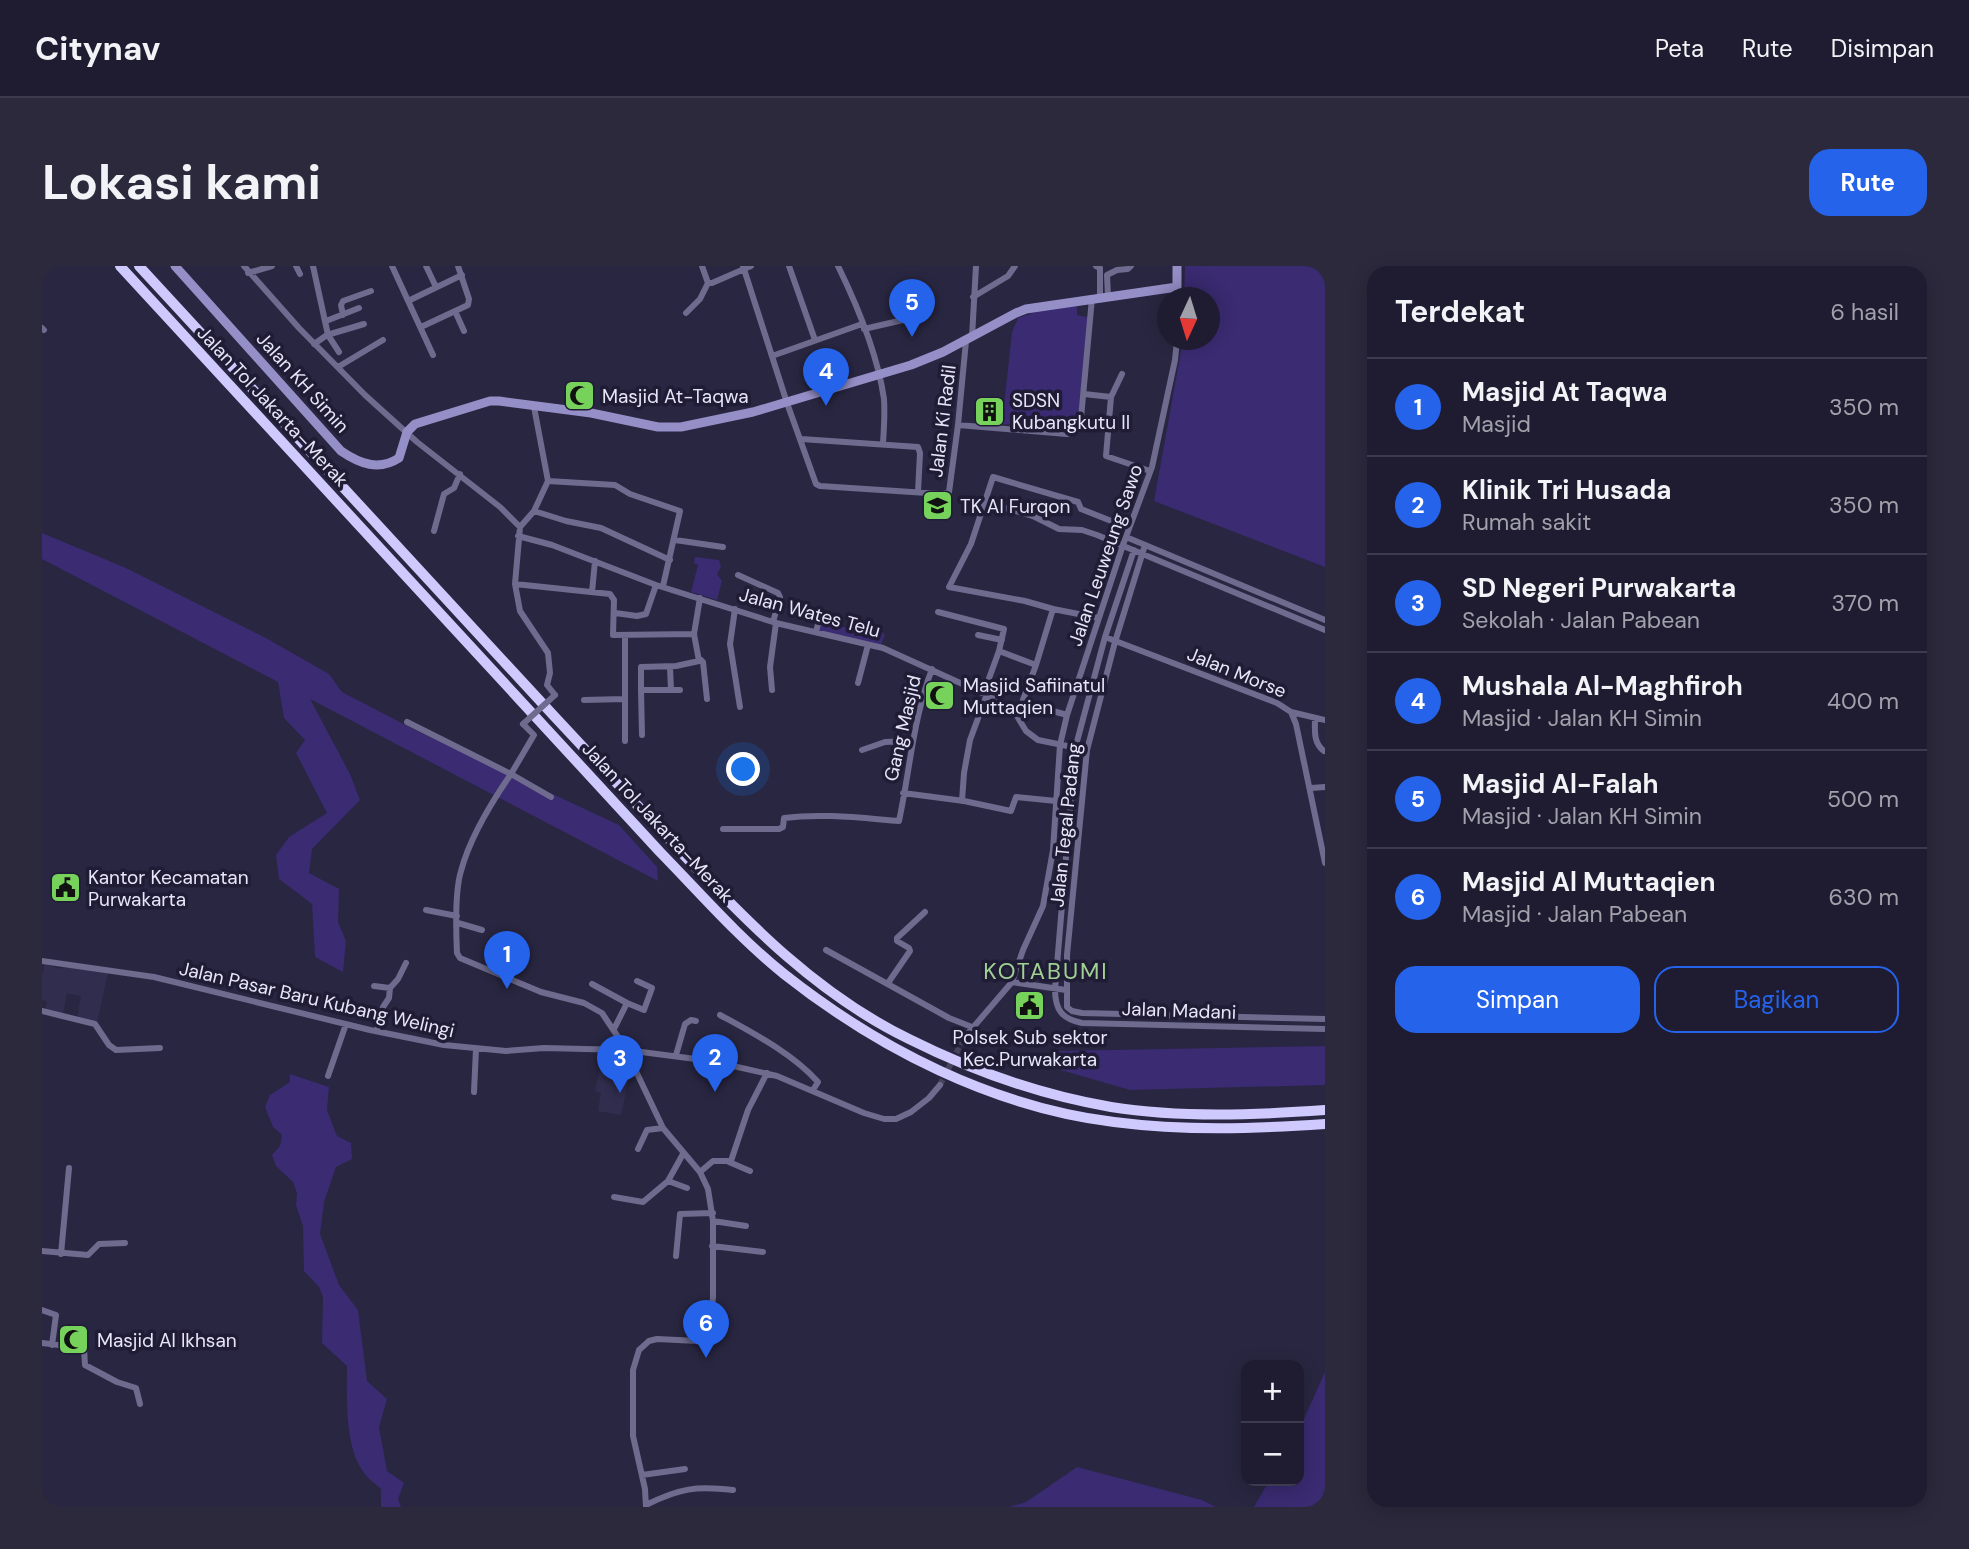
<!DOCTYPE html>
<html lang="id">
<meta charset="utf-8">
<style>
body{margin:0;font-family:"DM Sans",sans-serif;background:#2c293d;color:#f1f3f6}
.controls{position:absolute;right:21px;bottom:21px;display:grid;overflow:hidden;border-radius:14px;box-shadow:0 4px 18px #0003}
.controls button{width:63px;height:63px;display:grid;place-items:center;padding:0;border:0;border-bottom:2px solid #3c3a4d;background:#1f1c31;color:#f1f3f6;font:35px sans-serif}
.compass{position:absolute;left:1115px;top:21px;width:63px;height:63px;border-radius:50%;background:#1f1c31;box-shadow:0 4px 18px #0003;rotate:184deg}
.you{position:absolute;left:702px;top:504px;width:24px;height:24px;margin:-18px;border:5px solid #fff;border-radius:50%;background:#1a73e8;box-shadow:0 0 0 10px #1a73e833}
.badge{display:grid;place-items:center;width:46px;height:46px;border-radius:50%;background:#2563eb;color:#fff;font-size:23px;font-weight:700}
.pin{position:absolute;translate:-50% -58px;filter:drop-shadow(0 2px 4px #0008)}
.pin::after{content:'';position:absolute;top:37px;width:24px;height:21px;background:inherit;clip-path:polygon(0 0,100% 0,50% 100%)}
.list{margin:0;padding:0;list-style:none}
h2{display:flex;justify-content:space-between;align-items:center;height:91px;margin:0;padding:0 28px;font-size:30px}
h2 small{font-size:23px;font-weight:400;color:#a1a1ab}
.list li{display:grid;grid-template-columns:46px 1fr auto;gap:21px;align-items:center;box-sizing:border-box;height:98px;padding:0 28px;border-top:2px solid #3c3a4d}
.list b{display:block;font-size:26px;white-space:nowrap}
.list p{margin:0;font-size:23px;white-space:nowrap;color:#a1a1ab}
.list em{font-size:23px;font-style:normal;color:#a1a1ab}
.actions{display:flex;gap:14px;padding:21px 28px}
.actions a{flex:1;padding:16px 0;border:2px solid #2563eb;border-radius:21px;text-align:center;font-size:24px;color:#2563eb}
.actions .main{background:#2563eb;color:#fff}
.map{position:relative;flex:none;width:1283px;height:1241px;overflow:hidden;border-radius:21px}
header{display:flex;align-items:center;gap:42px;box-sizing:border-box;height:98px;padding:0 35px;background:#1f1c31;border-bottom:2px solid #3c3a4d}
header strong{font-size:33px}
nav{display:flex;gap:38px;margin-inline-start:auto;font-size:24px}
.intro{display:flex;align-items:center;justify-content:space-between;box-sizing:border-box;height:168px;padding:0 42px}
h1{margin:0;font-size:49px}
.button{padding:18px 32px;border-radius:21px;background:#2563eb;color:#fff;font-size:24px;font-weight:700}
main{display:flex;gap:42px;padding:0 42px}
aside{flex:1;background:#1f1c31;border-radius:21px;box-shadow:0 4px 18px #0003}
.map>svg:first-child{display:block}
.built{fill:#312d4e}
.green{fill:#3a2b72}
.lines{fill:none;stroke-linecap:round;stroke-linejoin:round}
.street-tunnel{stroke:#46435c;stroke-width:6;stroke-dasharray:6 3;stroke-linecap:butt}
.street{stroke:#6e6b8e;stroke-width:6}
.secondary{stroke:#958fc7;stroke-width:9}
.highway{stroke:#cfcafe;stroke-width:10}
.street-bridge{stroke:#6e6b8e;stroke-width:6}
.labels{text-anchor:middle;stroke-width:7;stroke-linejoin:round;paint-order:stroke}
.street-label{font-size:19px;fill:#e7e6f8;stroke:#201c36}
.poi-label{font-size:19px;fill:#e7e6f8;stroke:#201c36;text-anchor:start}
.quarter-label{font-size:23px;letter-spacing:2px;fill:#a0d192;stroke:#201c36}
</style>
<header>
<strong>Citynav</strong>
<nav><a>Peta</a><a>Rute</a><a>Disimpan</a></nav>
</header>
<div class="intro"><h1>Lokasi kami</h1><a class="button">Rute</a></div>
<main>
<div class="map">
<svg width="1283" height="1241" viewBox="0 0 1283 1241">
<rect width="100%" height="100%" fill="#292641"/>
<path class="built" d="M3 698 20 703 21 701 66 707 55 757 35 753 39 730 25 727 20 752 3 744 5 736 0 734V709Z
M557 805 587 811 579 849 556 845 559 827 553 825Z"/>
<path class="green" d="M1143 0H1283V301L1112 235 1141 74H1168V32L1142 31Z
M1035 40V49L1050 52 1034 163 960 158 970 66 976 52 997 45Z
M0 267 84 302 224 372 287 408 300 426 375 465 577 559 615 601 616 615 268 433 308 508 318 534 270 583 267 607 297 623 296 656 304 675 301 706 273 691 270 638 237 613 234 589 247 571 285 547 254 487 263 474 242 452 236 416 0 293Z
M653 291 677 294 679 301 675 308 680 315 675 334 649 326 656 299 652 297Z
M781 353 812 365V370H826L828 362 843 368 839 379 776 365Z
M1283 780V819L1088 824 1019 804 1017 785Z
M248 808 287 821 285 844 295 870 309 877 310 893 294 901 282 936 278 968 297 1019 316 1044 325 1115 345 1133 337 1161 345 1205 362 1217 356 1233 359 1241H339V1223C334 1218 327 1214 323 1208 302 1182 305 1132 305 1100L280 1077 281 1031 277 1021 262 1005 261 960 254 939 255 927 251 916 234 900 230 889 238 880 240 869 231 861 223 841 228 829 248 816Z
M1283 1106V1241H1212L1227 1215H1257V1164Z
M1035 1201 1160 1234 1174 1241H967L984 1236Z"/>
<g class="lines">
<path class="street-tunnel" d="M898 819 922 772"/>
<path class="street" d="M202 0 257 62 323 129 375 176 458 241 478 261
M254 0 258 8
M271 0 286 69 297 86
M350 0 391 89
M384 0 394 21
M660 0 666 17H670L709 0
M701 0 745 137 774 218 778 220 900 228 907 226 916 159 924 75
M747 0 773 74
M796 0C815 39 836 91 842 133 843 147 842 163 841 177
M1054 0 1058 2V31
M206 7 230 0
M1135 21V32
M1066 30 1065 9 1075 4 1086 3 1089 0
M931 31 966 10 973 0
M366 35 420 9
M413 45 422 65
M644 47 658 33 666 17
M301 49 299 39 301 35 329 25
M284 55 317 42
M379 61 426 39 427 33 416 0
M0 62 2 64
M822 63 861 54 870 29 876 24
M930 71 934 0
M272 78 285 69 322 58
M730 90 820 58
M296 101 341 74
M1080 108 1069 131 1064 190 1108 205
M1042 128 1069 131
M492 141 506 215 492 245 478 261 473 318 478 345 506 387 508 407 505 419 513 429
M916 159 1025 168 1038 163 1050 32
M759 173 876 181 878 187 876 226
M506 215 573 219 588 228 638 245 621 320
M942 236 991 250 1017 263 1040 264 1055 269 1283 364
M492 245 524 255 559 262 628 294
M392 265 402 228 412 222 418 208
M476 270 510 279 614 319 734 357 841 382 958 435 975 450 984 465 996 474 1045 484
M1084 271 1283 354
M633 274 681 281
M1103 279 1073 376 1045 484 1025 689V741L1030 745 1040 747 1283 753
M1092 284 1063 371 1033 483 1013 723C1013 744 1020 753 1040 757L1283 763
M696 309 736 327 738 331 731 356
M473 318 568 328 572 334 571 369 652 368
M550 326 553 295
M693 343 688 378 698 441
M1011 343 983 335 907 321 929 278 951 211 1036 236 1039 243 1087 262
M896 346 962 363 957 385 994 399 975 450
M573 347 595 350 604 348 614 319
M774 366 778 350
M936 369 960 374
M1063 371 1235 437 1249 446 1254 458 1283 597
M658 393 661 396 665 433
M994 399 1011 343 1057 352
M628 401 629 424
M816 417 826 379
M599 424 600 469
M638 424H599V401L634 400 657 395 652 368 658 332
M730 424 728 401 734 357
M942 426 957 385
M542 434 582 433
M993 440 1025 449
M1249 446 1283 454
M1273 452C1273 464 1271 477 1282 485
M365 456 469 508 492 469 481 458
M583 475V371
M820 484 843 476 869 475
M1269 522 1283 521
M861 527 922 535 969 545 974 531 1014 535
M509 531 469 508C449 537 428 571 419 605 413 625 414 666 415 687L418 692 499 726 542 737 560 747 582 780 621 862 658 906 666 923 671 955V1031L667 1066 662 1072 656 1075 615 1073 607 1075 597 1084 591 1104V1170L603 1223 604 1241
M920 535 922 507 928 474 945 428
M681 563H737L741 561 742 552C780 547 819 552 857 555 868 504 871 453 890 403
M384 644 415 650
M416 657 440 664
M784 684 907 752 930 761
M0 695 112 711 328 764 402 779 464 785 502 782 584 784 669 795 735 810 822 847 842 853H854L869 846 887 832 898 819
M970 716 1024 724
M846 717 868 685 867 682 855 675V672L883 646
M550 718 585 737
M332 720 348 722 347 732 341 741 335 765
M348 722 356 713 364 697
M0 745 53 758 67 779 74 784 118 782
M678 749C711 767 750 787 776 816L771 824
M572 763 585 737 602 744 610 722 595 715
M922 772 970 716 981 684 1001 640 1011 584 1018 479 1025 449 1081 279 1110 201 1133 94 1135 74
M634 789 643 758 649 754 654 755
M286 810 304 758
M432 826 434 783
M596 883 605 864 621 862
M641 888 626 915 645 922
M687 896 708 905
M658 906 671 895H689L706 844 725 807
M572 931 601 936 626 915
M671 955 704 960
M670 980 721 986
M0 985 46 989 57 978 83 977
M19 988 27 902
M634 990 638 948 671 947
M0 1044 14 1049 10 1079
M0 1077 42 1082 43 1099 75 1116 94 1122 98 1138
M600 1209 643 1203
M604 1239C638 1222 654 1220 691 1224"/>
<path class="secondary" d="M133 0 299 185C318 198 337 205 357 192L365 166 373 158 448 135H457L549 147 616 161H639L711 146 869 99 901 86 974 47 984 43 1135 21V0"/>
<path class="highway" d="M78 0 618 586C658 627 697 672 742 708 837 783 951 841 1072 856 1142 865 1212 863 1283 858
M97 0C236 150 374 300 512 450 554 495 596 540 638 585 706 657 776 729 867 773 931 805 998 829 1069 841 1138 852 1213 849 1283 844"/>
<path class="street-bridge" d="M481 458 513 429"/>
</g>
<defs>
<symbol id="mosque-square" viewBox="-11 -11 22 22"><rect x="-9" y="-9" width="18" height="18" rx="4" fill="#76d25a" stroke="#201c36"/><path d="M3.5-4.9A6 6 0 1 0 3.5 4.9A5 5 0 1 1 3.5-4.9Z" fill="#111"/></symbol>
<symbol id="building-square" viewBox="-11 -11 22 22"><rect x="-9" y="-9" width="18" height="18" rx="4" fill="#76d25a" stroke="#201c36"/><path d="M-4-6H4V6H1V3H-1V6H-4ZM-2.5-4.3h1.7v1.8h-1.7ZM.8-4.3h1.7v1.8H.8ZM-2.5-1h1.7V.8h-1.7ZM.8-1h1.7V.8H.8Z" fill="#111"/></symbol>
<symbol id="school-square" viewBox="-11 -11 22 22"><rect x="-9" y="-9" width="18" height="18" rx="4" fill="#76d25a" stroke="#201c36"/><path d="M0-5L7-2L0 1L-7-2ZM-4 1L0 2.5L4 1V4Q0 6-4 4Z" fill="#111"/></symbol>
<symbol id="civic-square" viewBox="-11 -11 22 22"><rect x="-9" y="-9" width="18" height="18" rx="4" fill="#76d25a" stroke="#201c36"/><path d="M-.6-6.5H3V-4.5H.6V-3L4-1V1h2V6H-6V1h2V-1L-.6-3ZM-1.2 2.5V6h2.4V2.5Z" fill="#111"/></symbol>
</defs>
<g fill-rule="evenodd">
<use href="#mosque-square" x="520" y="112" width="35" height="35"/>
<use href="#building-square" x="930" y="128" width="35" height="35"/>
<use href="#school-square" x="878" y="222" width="35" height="35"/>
<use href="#mosque-square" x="880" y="412" width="35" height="35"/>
<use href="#civic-square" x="6" y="604" width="35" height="35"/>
<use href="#civic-square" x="970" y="722" width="35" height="35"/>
<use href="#mosque-square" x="14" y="1056" width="35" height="35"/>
</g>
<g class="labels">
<g class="street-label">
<text transform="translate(261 116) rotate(48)" y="7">Jalan KH Simin</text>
<text transform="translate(231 140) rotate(47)" y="7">Jalan Tol Jakarta–Merak</text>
<text transform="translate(900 155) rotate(-83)" y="7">Jalan Ki Radil</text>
<text transform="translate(1063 289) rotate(-71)" y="7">Jalan Leuweung Sawo</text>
<text transform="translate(768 346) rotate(15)" y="7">Jalan Wates Telu</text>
<text transform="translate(1195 406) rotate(22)" y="7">Jalan Morse</text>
<text transform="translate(860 462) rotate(-77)" y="7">Gang Masjid</text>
<text transform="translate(616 556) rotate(47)" y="7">Jalan Tol Jakarta–Merak</text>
<text transform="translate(1023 559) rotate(-84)" y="7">Jalan Tegal Padang</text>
<text transform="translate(275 733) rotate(13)" y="7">Jalan Pasar Baru Kubang Welingi</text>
<text transform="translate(1137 744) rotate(2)" y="7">Jalan Madani</text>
</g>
<g class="poi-label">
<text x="560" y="137">Masjid At-Taqwa</text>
<text x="970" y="141">SDSN<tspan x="970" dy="22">Kubangkutu II</tspan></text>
<text x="918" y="247">TK Al Furqon</text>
<text x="921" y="426">Masjid Safiinatul<tspan x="921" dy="22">Muttaqien</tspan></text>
<text x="46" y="618">Kantor Kecamatan<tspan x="46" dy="22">Purwakarta</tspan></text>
<text x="988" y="778" text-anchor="middle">Polsek Sub sektor<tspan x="988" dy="22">Kec.Purwakarta</tspan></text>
<text x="55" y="1081">Masjid Al Ikhsan</text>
</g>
<g class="quarter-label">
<text x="1004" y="713">KOTABUMI</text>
</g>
</g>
</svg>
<div class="controls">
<button>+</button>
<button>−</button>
</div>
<svg class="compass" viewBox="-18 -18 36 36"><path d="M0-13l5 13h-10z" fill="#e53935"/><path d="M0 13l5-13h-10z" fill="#a1a1ab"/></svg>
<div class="you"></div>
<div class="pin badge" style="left:465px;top:723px">1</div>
<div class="pin badge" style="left:673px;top:826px">2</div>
<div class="pin badge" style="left:578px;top:827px">3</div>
<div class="pin badge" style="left:784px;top:140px">4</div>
<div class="pin badge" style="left:870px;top:71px">5</div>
<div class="pin badge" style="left:664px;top:1092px">6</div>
</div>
<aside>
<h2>Terdekat<small>6 hasil</small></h2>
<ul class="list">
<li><span class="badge">1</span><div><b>Masjid At Taqwa</b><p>Masjid</p></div><em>350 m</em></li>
<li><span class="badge">2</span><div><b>Klinik Tri Husada</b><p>Rumah sakit</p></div><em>350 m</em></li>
<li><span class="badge">3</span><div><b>SD Negeri Purwakarta</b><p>Sekolah · Jalan Pabean</p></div><em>370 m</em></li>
<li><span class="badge">4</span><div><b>Mushala Al-Maghfiroh</b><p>Masjid · Jalan KH Simin</p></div><em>400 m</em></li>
<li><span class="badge">5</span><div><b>Masjid Al-Falah</b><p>Masjid · Jalan KH Simin</p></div><em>500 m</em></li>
<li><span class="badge">6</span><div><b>Masjid Al Muttaqien</b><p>Masjid · Jalan Pabean</p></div><em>630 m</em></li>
</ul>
<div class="actions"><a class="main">Simpan</a><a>Bagikan</a></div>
</aside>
</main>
